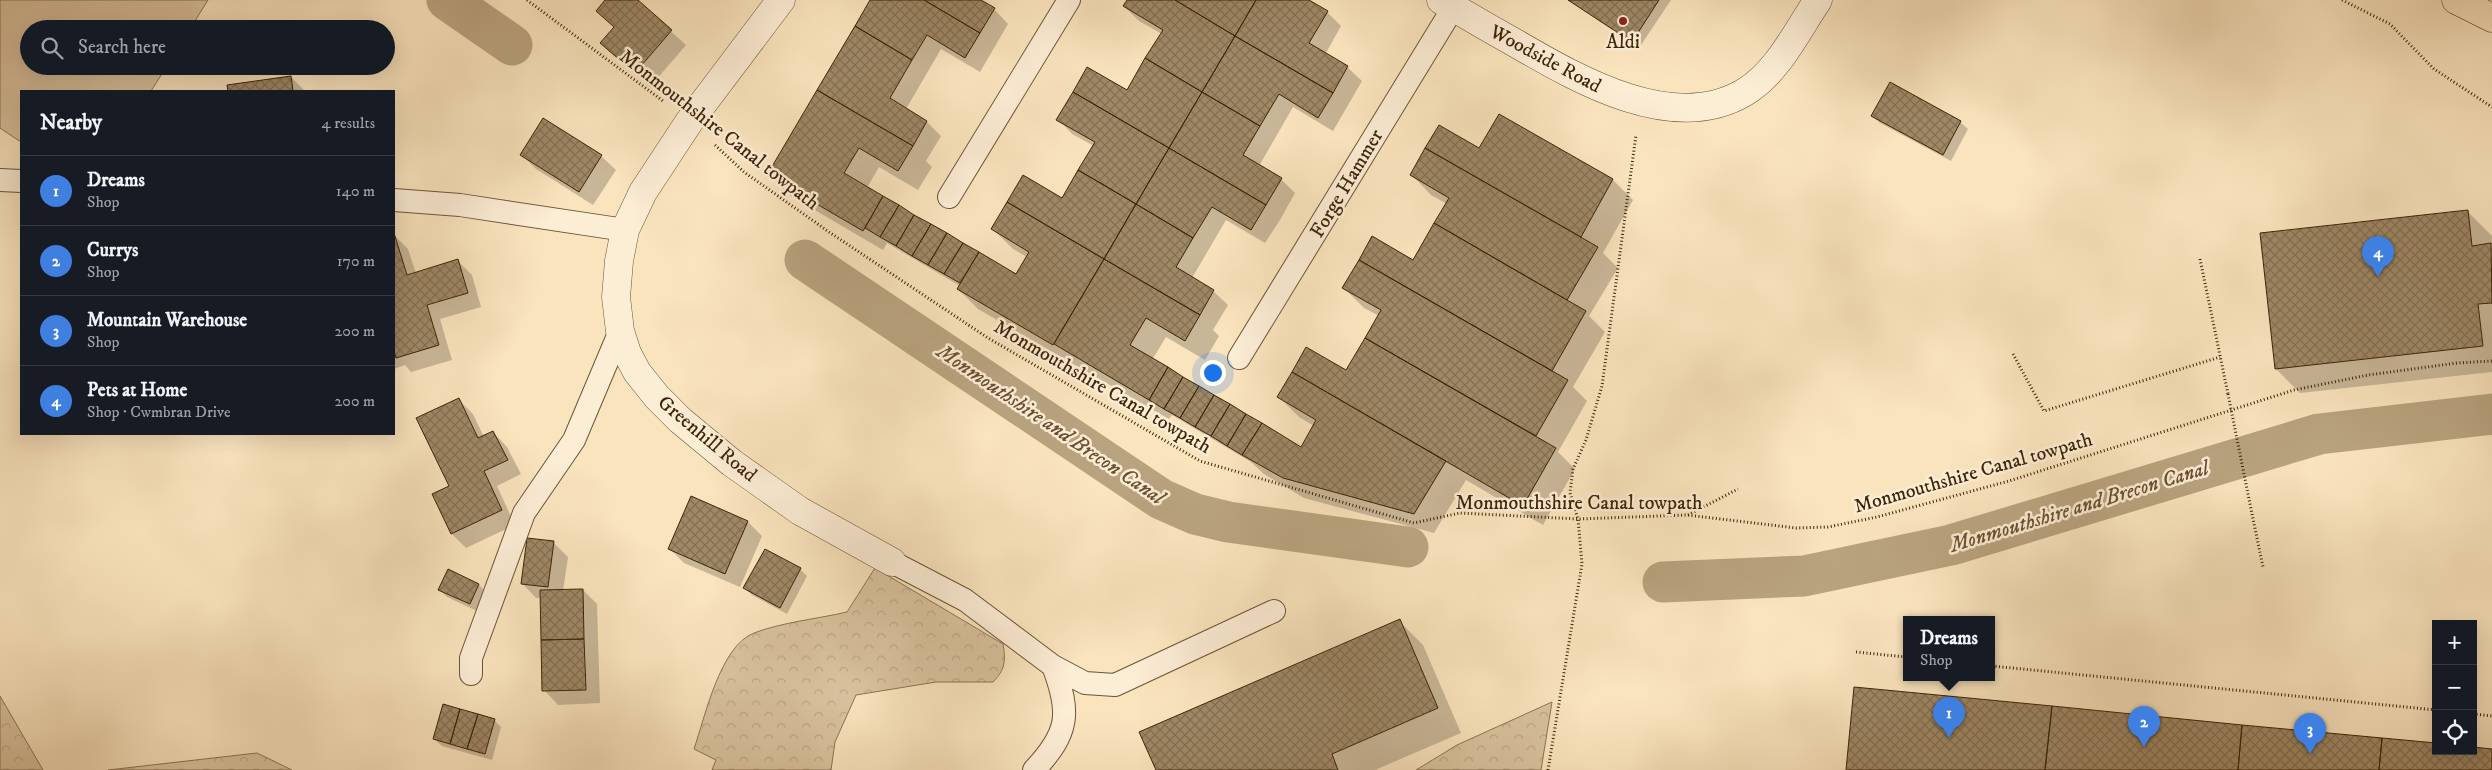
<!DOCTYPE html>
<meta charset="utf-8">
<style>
body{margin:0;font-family:"IM FELL DW Pica",serif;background:#242831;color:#f1f3f6}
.controls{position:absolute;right:15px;bottom:15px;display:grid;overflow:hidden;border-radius:0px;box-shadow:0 5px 20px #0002}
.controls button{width:45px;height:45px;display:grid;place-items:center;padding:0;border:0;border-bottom:1px solid #363941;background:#171b24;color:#f1f3f6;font:25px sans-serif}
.you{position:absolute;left:1212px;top:372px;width:18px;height:18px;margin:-12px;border:4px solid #fff;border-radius:50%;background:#1a73e8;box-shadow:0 0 0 8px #1a73e833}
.badge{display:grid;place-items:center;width:32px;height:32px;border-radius:50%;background:#0f766e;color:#fff;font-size:16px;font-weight:700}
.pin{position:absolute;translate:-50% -41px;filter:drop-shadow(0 1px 2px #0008)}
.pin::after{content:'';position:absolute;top:26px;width:18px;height:15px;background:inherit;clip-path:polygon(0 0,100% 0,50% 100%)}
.popup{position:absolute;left:1903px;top:616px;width:92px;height:65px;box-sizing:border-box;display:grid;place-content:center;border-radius:0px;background:#171b24;filter:drop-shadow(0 1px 4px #0005);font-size:16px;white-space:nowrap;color:#9ea1a6}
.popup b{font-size:19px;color:#f1f3f6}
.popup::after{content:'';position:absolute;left:50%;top:100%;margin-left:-10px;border:10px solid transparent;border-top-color:#171b24}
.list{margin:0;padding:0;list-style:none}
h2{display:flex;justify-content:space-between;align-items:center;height:65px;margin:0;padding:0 20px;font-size:21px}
h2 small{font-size:16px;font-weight:400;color:#9ea1a6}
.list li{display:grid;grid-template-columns:32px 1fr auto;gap:15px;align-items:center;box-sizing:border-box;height:70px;padding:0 20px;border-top:1px solid #363941}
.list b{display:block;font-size:19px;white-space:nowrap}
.list p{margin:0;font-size:16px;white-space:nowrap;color:#9ea1a6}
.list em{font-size:16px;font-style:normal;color:#9ea1a6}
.icon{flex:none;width:28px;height:28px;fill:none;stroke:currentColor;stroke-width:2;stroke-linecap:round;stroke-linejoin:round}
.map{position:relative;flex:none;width:2492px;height:770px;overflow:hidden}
.search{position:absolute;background:#171b24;box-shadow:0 5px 20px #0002;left:20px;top:20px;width:375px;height:55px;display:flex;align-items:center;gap:12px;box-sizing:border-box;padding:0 18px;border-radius:28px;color:#9ea1a6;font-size:19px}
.panel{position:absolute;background:#171b24;box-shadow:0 5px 20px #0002;left:20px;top:90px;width:375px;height:345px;border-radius:0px}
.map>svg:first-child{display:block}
.grass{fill:#dac39f;stroke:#8b7452}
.forest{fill:url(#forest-crowns);stroke:#8b7452}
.shadow{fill:#0003}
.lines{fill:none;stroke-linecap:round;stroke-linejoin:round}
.canal{stroke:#b9a37f;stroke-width:41}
.building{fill:url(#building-cross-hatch);stroke:#3c2406}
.lane-casing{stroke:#6c5434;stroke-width:24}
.street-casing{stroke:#6c5434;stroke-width:29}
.primary-casing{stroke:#3c2406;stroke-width:29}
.path{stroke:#3c2406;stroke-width:3;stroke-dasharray:1 2.5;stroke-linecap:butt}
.lane{stroke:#fcedd5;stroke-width:22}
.street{stroke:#fcedd5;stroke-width:28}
.primary{stroke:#fae4be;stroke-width:28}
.path-bridge{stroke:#3c2406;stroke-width:3;stroke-dasharray:1 2.5;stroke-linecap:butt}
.poi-dot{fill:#8f2418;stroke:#fcedd5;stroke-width:2}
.labels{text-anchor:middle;stroke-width:5;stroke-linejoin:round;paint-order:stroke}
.poi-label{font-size:20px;fill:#3c2406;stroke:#fcedd5}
.street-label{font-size:20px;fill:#3c2406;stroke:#fcedd5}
.water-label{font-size:21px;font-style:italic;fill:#685030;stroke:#fcedd5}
</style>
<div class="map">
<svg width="2492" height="770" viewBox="0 0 2492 770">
<defs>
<pattern id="forest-crowns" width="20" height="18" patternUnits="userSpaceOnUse" patternTransform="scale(1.25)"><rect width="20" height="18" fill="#dac39f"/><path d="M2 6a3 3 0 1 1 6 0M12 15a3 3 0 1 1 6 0" fill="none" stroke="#bca787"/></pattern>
<pattern id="building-cross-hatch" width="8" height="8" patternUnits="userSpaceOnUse" patternTransform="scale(1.25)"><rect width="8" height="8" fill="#9f8866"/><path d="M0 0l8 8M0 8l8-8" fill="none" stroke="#836f52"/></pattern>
</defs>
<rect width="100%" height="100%" fill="#fae4be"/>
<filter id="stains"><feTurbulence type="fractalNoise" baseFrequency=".004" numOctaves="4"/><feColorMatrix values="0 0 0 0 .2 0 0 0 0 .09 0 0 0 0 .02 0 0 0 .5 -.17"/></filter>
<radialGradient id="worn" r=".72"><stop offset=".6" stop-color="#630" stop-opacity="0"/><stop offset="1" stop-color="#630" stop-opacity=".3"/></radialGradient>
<path class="grass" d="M0 0H208L190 29H29V66H167L151 91H21V142L0 128Z"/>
<path class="forest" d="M875 568 1003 644C1006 661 1005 670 993 682H936L856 695 835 742 831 770H712L716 760 694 749C705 717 720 646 754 633 783 622 817 619 847 612Z
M0 696 43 770H0Z
M1552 702 1541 770H1416L1457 745Z
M257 753 292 770H108Z"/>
<path class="shadow" d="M607 0H636L686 45 650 87 601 43 615 28 597 11Z
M871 0H978L994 9 1008 24 980 72 941 49 906 109 927 122 941 136 926 161 932 167 918 190 879 167 867 188 1016 276 1027 257 1013 249 993 229 1062 199 1094 146 1072 134 1058 119 1127 92 1162 34 1139 21 1124 6 1128 0H1306L1327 12 1341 26 1326 53 1347 67 1362 81 1333 131 1293 107 1259 166 1281 179 1295 193 1280 220 1265 243 1226 220 1192 278 1213 291 1228 305 1213 330 1219 336 1205 360 1166 337 1152 360 1301 448 1314 426 1299 417 1279 397 1347 372 1379 316 1364 308 1344 288 1413 261 1447 204 1431 195 1412 175 1439 127 1480 150 1499 115 1613 180 1633 200 1603 253 1618 268 1589 316 1605 332 1573 387 1587 401 1558 452 1575 469 1543 525 1466 480 1434 533 1304 498 1264 474 1251 462 1172 415 1169 419 978 309 958 289 960 286 887 243 883 250 789 195 769 175Z
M1568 0H1671L1639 48Z
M291 77 305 91H229L228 86Z
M1872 116 1960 122 1968 129 1951 161 1880 123Z
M521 154 601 156 616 170 593 205 536 169Z
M2468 212 2492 236V372L2300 393 2276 369Z
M394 235 408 249 416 273 458 261 472 275 481 307 440 319 452 360 411 372 405 365 394 369Z
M459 400 473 414 484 437 493 432 507 447 521 474 497 486 515 525 466 548 452 534 434 495 450 487Z
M692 497 748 522 762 536 740 587 684 563 669 548Z
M553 542 568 557 563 591 583 590 597 604 600 703 558 705 544 690 541 598H536L522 583Z
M800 569 807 576 787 614 752 595 745 588Z
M479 585 486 592 477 611 447 597 440 590Z
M1399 621 1423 645 1461 733 1375 770H1157Z
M494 720 501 727 492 760 442 746 434 739Z"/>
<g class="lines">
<path class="canal" d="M447 0 512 45
M805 260 1161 499 1195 514 1228 522 1408 547
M1663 582 1804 576 1951 545 2319 434 2492 414"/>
</g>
<path class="building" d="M605 0H638L672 30 635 73 600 43 614 27 596 11Z
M870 0H924L980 33 965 58 927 35 912 60 855 26Z
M924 0H981L995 8 980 33Z
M1127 0H1175L1235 36 1202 92 1145 58 1163 30 1123 6Z
M1175 0H1256L1235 36Z
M1256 0H1309L1328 11 1309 43 1348 66 1333 93 1235 36Z
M1568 0H1659L1632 42Z
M855 26 912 60 890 98 927 121 913 146 817 90Z
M1235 36 1333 93 1318 118 1279 94 1260 126 1202 92Z
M1145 58 1202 92 1169 148 1073 92 1087 67 1127 90Z
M291 76 293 91H228L227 85Z
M1890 82 1961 121 1943 155 1871 116Z
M817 90 913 146 898 171 859 148 844 173 883 196 863 231 767 175Z
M1073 92 1169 148 1136 204 1078 170 1095 142 1056 120Z
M1202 92 1260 126 1243 155 1282 178 1266 205 1169 148Z
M1499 114 1613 179 1581 237 1425 148 1439 125 1479 148Z
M543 118 602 155 579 192 520 155Z
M1169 148 1266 205 1251 230 1212 207 1193 238 1136 204Z
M1425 148 1598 247 1567 300 1434 223 1449 198 1410 175Z
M1078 170 1136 204 1104 259 1007 202 1023 175 1062 198Z
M883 196 899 205 880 237 865 228Z
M1007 202 1104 259 1053 345 957 289 979 252 1016 274 1029 252 991 229Z
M1136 204 1193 238 1176 267 1214 290 1200 315 1104 259Z
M899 205 914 215 896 246 880 237Z
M2468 210 2472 246 2491 243 2492 303 2478 304 2483 346 2275 369 2260 233Z
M914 215 931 224 912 256 896 246Z
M1434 223 1586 311 1552 371 1359 260 1372 236 1413 260Z
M931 224 947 233 928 265 912 256Z
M394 233 407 275 458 259 468 293 427 305 439 345 396 358 394 351Z
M947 233 963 243 944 274 928 265Z
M963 243 979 252 960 283 944 274Z
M1104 259 1200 315 1185 341 1146 318 1130 345 1168 367 1149 400 1054 344Z
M1359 260 1568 380 1536 436 1365 338 1381 310 1342 288Z
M1365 338 1556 448 1523 506 1292 372 1306 347 1346 370Z
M1168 367 1183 377 1164 409 1149 400Z
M1292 372 1446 461 1414 514 1283 478 1242 455 1262 423 1301 447 1316 420 1277 397Z
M1183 377 1199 386 1180 418 1164 409Z
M1199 386 1214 395 1195 427 1180 418Z
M1214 395 1230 404 1211 436 1195 427Z
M459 398 478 438 493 431 508 460 484 471 502 510 451 534 432 494 449 486 416 418Z
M1230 404 1246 414 1227 446 1211 436Z
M1246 414 1262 423 1242 455 1227 446Z
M691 496 748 521 725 574 668 549Z
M527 538 554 541 548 587 521 584Z
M765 549 801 568 780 608 743 588Z
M448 569 479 584 470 604 438 590Z
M583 589 584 639 541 640 540 590Z
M1400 619 1438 708 1332 754 1338 770H1156L1139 732Z
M584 639 586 690 542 691 541 640Z
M1854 687 2052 706 2045 770H1846Z
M443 704 460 709 450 744 433 739Z
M2052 706 2242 725 2238 770H2045Z
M460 709 478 714 467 749 450 744Z
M478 714 495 719 485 754 467 749Z
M2242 725 2382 738 2379 770H2238Z
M2382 738 2436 743V751H2473V747L2492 749V770H2379Z"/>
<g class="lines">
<defs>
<path id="lane" d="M0 180 21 181
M949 197 1069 0
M394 200 460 205 625 230
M1239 358 1453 8
M892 562 965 600 1053 666 1085 683 1115 685 1274 611
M471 674V658L475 647 524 513 574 440 620 331
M1034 770C1069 733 1071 713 1053 666"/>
<path id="street" d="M781 0 689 122 643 192 625 230 619 261 616 297 620 331 627 353 637 372 657 397 680 420 732 463 800 511 892 562
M1441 0C1466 15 1492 30 1517 44 1579 80 1674 135 1745 92 1778 72 1797 31 1818 0"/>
<path id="primary" d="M2456 0 2492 18"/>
</defs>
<use href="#lane" class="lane-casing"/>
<use href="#street" class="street-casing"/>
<use href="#primary" class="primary-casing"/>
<path class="path" d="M527 0 663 101
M2342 0 2390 24 2434 69 2492 107
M715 145 744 172 829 232 988 338 1200 461 1414 523 1460 513 1578 519 1687 515 1796 528 1828 527 1877 517 2009 481 2294 390 2368 375 2457 363 2492 361
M2200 259 2228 394
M2013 354 2044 411 2220 357
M2252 514 2263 567
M1688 515 1738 489
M1856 652 1906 657
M1992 666 2436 710
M2473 714 2492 716
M1548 770 1582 564 1578 519 1570 493 1573 469 1586 440 1602 386 1636 135"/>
<use href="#lane" class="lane"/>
<use href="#street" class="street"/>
<use href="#primary" class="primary"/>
<path class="path-bridge" d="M2228 394 2252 514"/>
</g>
<circle class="poi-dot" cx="1623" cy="21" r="5"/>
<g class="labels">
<g class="poi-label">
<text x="1623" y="48">Aldi</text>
</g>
<g class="street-label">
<text transform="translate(1546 58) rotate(28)" y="7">Woodside Road</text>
<text transform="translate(720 129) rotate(38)" y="7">Monmouthshire Canal towpath</text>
<text transform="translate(1346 183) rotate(-59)" y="7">Forge Hammer</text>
<text transform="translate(1103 386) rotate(30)" y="7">Monmouthshire Canal towpath</text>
<text transform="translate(708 438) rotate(40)" y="7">Greenhill Road</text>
<text transform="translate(1973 472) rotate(-16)" y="7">Monmouthshire Canal towpath</text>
<text x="1579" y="509">Monmouthshire Canal towpath</text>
</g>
<g class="water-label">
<text transform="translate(1051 424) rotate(34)" y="7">Monmouthshire and Brecon Canal</text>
<text transform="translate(2079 506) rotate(-17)" y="7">Monmouthshire and Brecon Canal</text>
</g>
</g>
<rect width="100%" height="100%" filter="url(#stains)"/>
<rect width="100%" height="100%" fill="url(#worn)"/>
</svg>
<div class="controls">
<button>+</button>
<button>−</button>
<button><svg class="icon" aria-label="locate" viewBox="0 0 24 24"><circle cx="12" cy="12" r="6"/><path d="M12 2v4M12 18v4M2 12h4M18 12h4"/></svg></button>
</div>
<div class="you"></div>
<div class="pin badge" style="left:1949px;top:738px;background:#3f7fe0">1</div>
<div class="popup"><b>Dreams</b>Shop</div>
<div class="pin badge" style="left:2144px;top:747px;background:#3f7fe0">2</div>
<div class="pin badge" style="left:2310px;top:754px;background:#3f7fe0">3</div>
<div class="pin badge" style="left:2378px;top:277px;background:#3f7fe0">4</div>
<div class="search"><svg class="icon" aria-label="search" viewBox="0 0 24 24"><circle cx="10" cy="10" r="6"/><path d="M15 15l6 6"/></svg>Search here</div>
<section class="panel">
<h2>Nearby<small>4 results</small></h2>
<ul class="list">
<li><span class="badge" style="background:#3f7fe0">1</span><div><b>Dreams</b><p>Shop</p></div><em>140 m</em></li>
<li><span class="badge" style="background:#3f7fe0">2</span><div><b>Currys</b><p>Shop</p></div><em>170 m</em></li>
<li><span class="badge" style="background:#3f7fe0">3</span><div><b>Mountain Warehouse</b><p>Shop</p></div><em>200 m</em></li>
<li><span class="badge" style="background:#3f7fe0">4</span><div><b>Pets at Home</b><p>Shop · Cwmbran Drive</p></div><em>200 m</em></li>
</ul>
</section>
</div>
